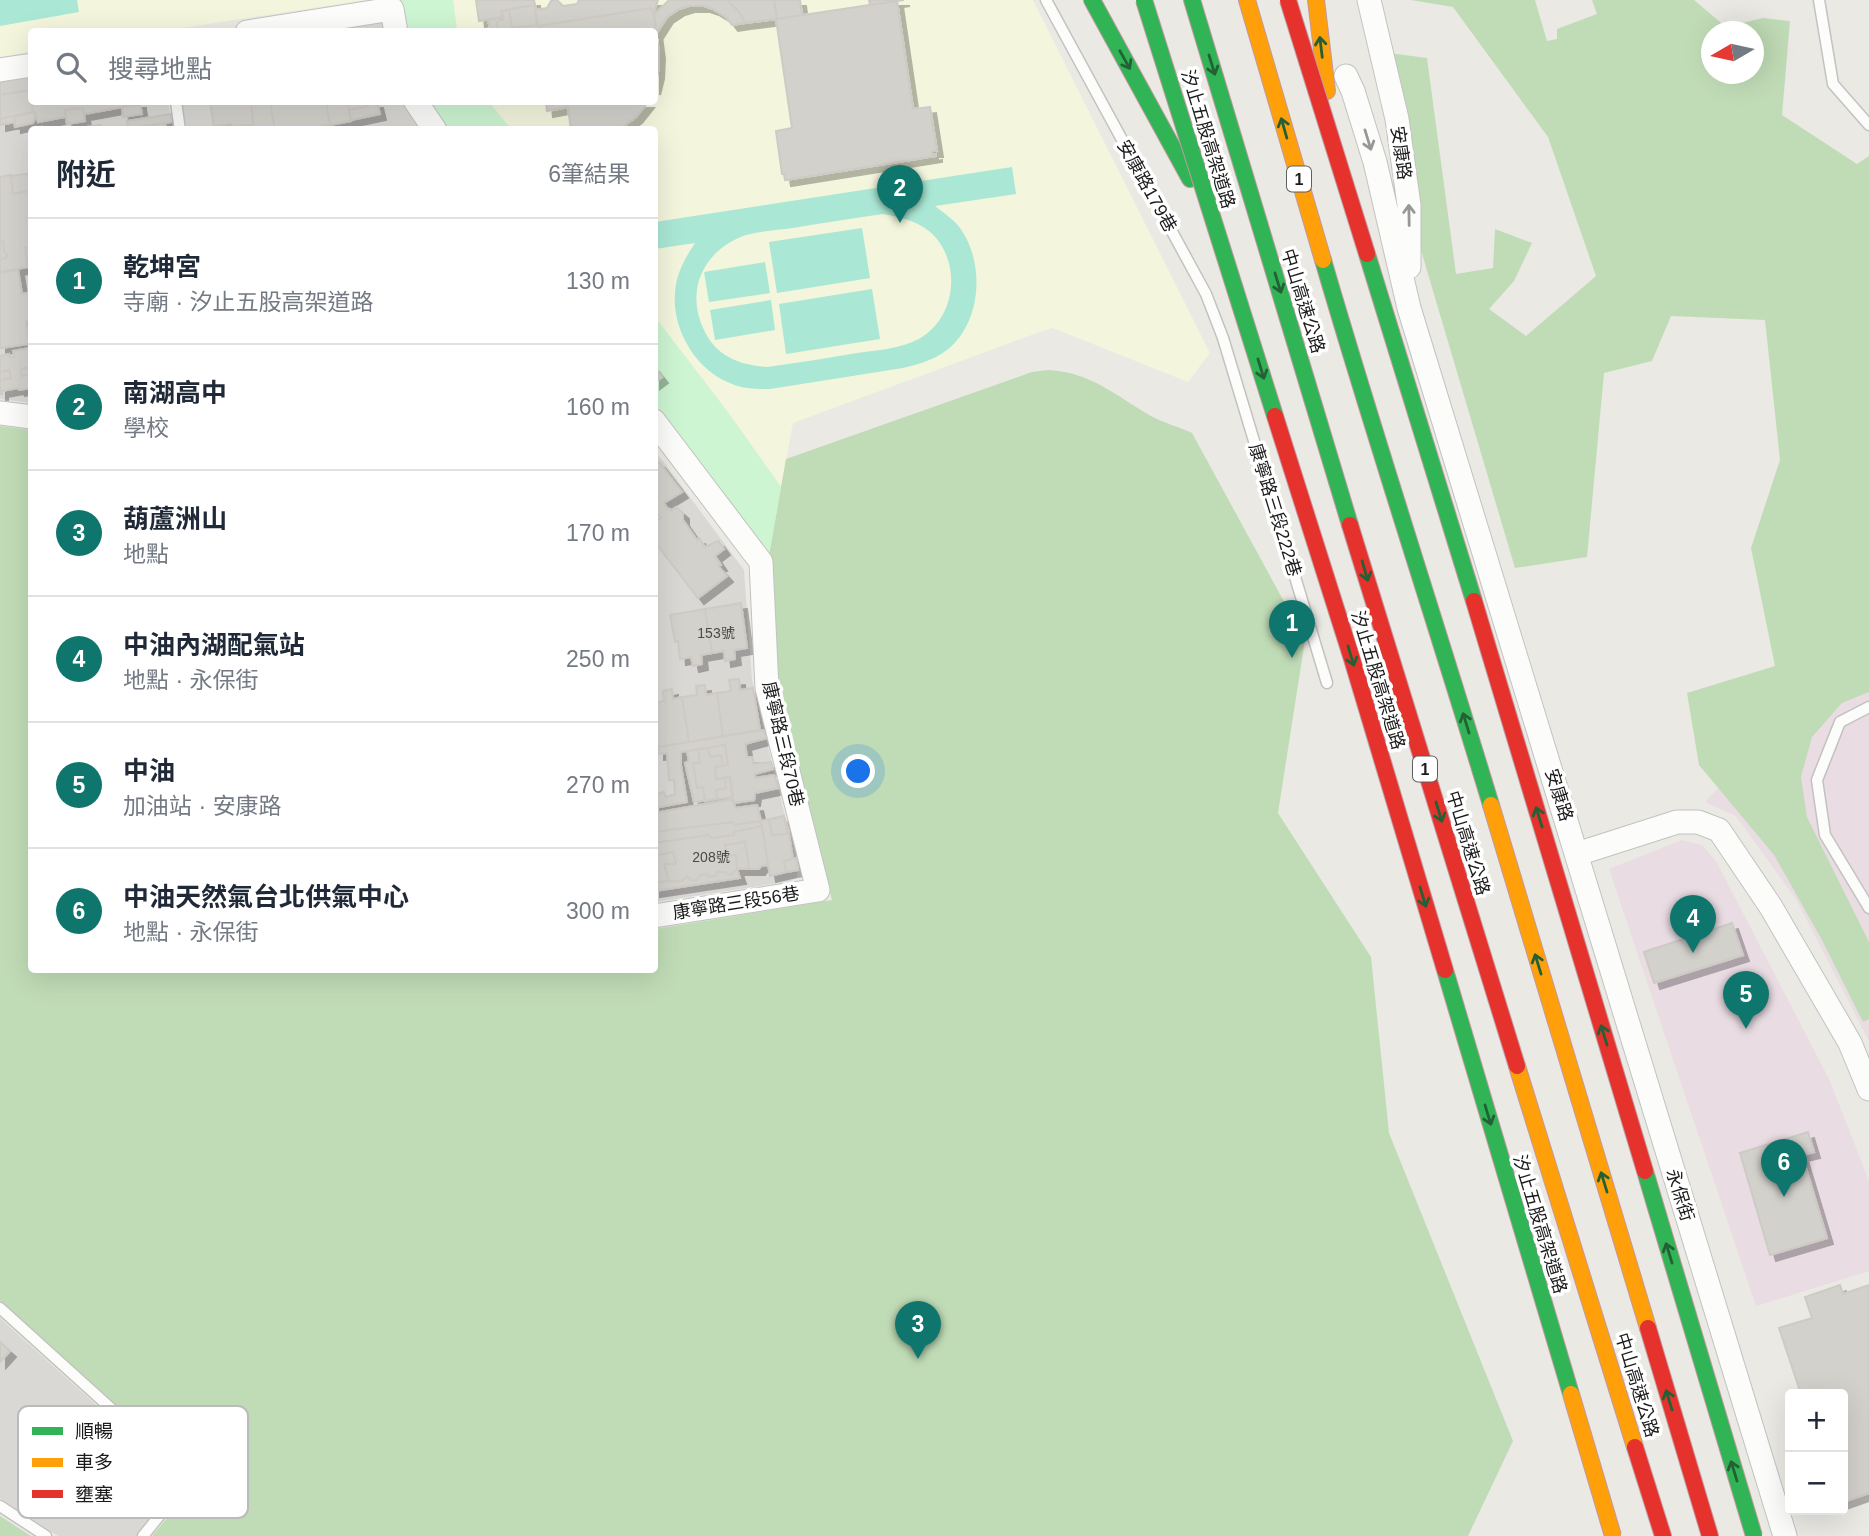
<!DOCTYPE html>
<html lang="zh-TW">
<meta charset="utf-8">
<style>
body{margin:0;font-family:Arial,"Noto Sans TC",sans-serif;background:#f2f2f3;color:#1f2937}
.controls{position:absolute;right:21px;bottom:21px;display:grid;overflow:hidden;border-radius:7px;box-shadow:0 7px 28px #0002}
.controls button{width:63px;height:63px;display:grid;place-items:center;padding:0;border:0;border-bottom:2px solid #e0e1e3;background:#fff;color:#1f2937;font:35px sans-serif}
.compass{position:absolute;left:1701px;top:21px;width:63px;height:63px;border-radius:50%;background:#fff;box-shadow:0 7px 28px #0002;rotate:261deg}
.you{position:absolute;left:859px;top:772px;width:24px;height:24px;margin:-18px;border:5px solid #fff;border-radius:50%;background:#1a73e8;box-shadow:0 0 0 10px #1a73e833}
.badge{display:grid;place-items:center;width:46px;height:46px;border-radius:50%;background:#0f766e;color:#fff;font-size:23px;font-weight:700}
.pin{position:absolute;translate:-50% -58px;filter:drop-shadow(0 2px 4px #0008)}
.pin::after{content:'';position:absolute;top:37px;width:24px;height:21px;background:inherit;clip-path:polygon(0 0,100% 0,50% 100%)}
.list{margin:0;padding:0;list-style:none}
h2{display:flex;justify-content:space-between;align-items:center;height:91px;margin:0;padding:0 28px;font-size:30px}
h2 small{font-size:23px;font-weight:400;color:#747a83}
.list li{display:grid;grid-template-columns:46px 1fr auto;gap:21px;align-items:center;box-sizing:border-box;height:126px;padding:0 28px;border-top:2px solid #e0e1e3}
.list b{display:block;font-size:26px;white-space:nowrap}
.list p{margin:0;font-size:23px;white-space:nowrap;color:#747a83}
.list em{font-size:23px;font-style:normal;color:#747a83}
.icon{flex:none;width:38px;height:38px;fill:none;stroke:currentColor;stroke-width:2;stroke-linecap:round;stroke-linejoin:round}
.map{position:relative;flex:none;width:1869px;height:1536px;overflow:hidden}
.search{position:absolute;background:#fff;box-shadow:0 7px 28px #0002;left:28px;top:28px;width:630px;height:77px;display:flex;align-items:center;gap:18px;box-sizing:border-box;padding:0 24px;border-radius:7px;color:#747a83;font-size:26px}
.panel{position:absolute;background:#fff;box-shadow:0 7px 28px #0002;left:28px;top:126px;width:630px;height:847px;border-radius:7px}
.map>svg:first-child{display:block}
.residential{fill:#d9d8d5}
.industrial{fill:#e9dce2}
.education{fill:#f3f5dd}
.forest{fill:#c0dcb6;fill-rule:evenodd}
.park{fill:#cdf5d2}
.pitch{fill:#aae7d4;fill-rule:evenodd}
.building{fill:#d3d1cc;stroke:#cecac5;stroke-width:2;filter:url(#shadow)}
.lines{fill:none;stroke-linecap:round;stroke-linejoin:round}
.lane-casing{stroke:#c2c2c0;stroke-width:13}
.street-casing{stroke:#c2c2c0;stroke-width:25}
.fast-casing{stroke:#c299a0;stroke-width:18}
.slow-casing{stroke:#c299a0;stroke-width:18}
.jam-casing{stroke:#c299a0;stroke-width:18}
.lane{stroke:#fcfcfb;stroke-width:10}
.street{stroke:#fcfcfb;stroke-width:23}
.fast{stroke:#30b455;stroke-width:16}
.slow{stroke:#ff9f0a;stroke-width:16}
.jam{stroke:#e5322d;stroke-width:16}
.fast-bridge-casing{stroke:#c299a0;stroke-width:18;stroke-linecap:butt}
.slow-bridge-casing{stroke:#c299a0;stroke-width:18;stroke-linecap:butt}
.jam-bridge-casing{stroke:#c299a0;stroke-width:18;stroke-linecap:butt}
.fast-bridge{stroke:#30b455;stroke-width:16}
.slow-bridge{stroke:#ff9f0a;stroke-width:16}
.jam-bridge{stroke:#e5322d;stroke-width:16}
.oneway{stroke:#246035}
.oneway2{stroke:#979796}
.labels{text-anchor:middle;stroke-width:7;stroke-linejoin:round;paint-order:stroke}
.number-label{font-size:14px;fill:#4a4a48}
.shield{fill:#fff;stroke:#5f5f5f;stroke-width:2}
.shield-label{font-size:16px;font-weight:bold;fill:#1b1b1b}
.street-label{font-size:18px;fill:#1b1b1b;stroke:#fff}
.key{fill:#fff;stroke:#bbb;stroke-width:2}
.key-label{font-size:19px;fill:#1b1b1b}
</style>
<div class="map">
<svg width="1869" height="1536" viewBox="0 0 1869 1536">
<defs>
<filter id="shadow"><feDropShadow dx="6" dy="6" stdDeviation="0" flood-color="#0004"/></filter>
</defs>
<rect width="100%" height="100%" fill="#eae9e4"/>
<path class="residential" d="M379 21 385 25 386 32H307Z
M31 75 32 102H168L173 129 32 130 31 403 0 399V80Z
M181 102H405L422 129H187Z
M655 452 663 461 744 570 752 680 798 870 797 877 791 881 655 902Z
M0 1318 177 1478 178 1485 137 1536H58L0 1498Z"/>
<path class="industrial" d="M1869 630V1041L1796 899 1736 816 1705 802Z
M1682 840 1702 845 1716 861 1829 1079 1869 1181V1271L1756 1306 1609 869Z"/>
<path class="education" d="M0 0H365L162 31 32 32 31 52 0 57Z
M453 0H1033L1210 353 1188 382 1053 328 1040 332 793 423 781 487 727 411 655 317 654 130 511 129 489 102H654V32L457 31Z"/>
<path class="forest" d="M1411 0H1535L1547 41 1557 39V29L1597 14 1592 0H1694L1726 27 1763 18 1790 21 1782 115 1857 164 1869 156V692L1842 703 1812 737 1801 777 1807 817 1869 942V1019L1863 1022 1822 940 1774 855 1699 765 1687 693 1775 666 1751 548 1780 460 1765 320 1671 316 1652 361 1604 373 1587 557 1515 568 1412 220 1389 53 1427 58 1456 274 1493 268 1495 229 1532 243 1514 281 1489 309 1526 336 1596 276 1548 137 1453 7ZM1712 32H1754V74H1712Z
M1048 370C1091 372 1116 396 1151 416 1164 423 1179 427 1192 433L1305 640 1278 813 1371 957 1389 1133 1513 1441 1468 1536H152L199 1480 0 1301V426L31 430 32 970H654L655 929 832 900 777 678 769 555 786 459 1032 372Z
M0 1516 31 1536H0Z"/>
<path class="park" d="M396 0H453L457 31H404Z
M428 102H489L511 129H448Z
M655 317 727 411 781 487 769 555 655 404Z"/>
<path class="pitch" d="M0 0H77L79 12 0 26Z
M1012 167 1016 194 935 206C945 214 955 220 962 231 985 266 981 323 947 350 934 360 919 364 903 368L770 389C757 389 744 389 732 384 696 371 672 330 675 293 676 274 685 258 695 243L655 249V222ZM883 214C913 219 938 228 948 260 957 289 947 323 919 339 900 349 877 350 857 353 827 358 797 363 767 367 739 365 715 356 703 328 685 288 705 249 746 235 761 231 778 230 793 228 823 223 853 218 883 214Z
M862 228 870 278 777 293 769 242Z
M765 262 770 293 709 302 704 272Z
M872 289 880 339 786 354 779 304Z
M771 300 775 330 715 340 710 310Z"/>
<path class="building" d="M476 0H534L535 5 501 11 503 17 479 21Z
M557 0 563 6 577 4 579 0H658L655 9 653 12 651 8 538 26 535 10 547 8 551 1Z
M669 0H727L740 13 745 23 732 25 726 17 713 9 704 6H689L679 9 667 17 656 34 654 15Z
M727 0H774L777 19 745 23 740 13Z
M774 0H800L802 15 777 19Z
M869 0H904L870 5Z
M897 1 913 109 930 107 937 151H932V155L936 154V156L785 180 784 174H782L776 131 792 128 776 19Z
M535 5 537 25 512 28 509 9Z
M651 8 654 15 659 53 658 73 654 89V32H520L540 29 539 26Z
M509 9 512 28 537 25 540 29 520 32H498L497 23 499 20H503L501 11Z
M503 17V20H499L497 23 498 32H491L488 20Z
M32 75V97L30 90 0 95V80Z
M30 90 33 112 0 119V95Z
M32 102H140V104L84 114 83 108 65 110V117L38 122 35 112H33Z
M210 102H251L253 125 232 127 231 124 214 127Z
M251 102H270L275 130H254Z
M270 102H326L330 125 302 130H275Z
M326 102H347L351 121 330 125Z
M347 102H368H367L368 106 349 110Z
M367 102H377L380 114 351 120 349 110 368 106Z
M546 102H648L636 117 618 130H571L568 107 547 111Z
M140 104 142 114 123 117 122 107Z
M83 108 85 121 67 124 65 110Z
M35 112V118L33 123 15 127 14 116Z
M171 114V122L129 130 127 121Z
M14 116 15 122 0 125V119Z
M165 123 166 130H132L133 128Z
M100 125 101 130H65Z
M253 125 254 130H230V127Z
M25 174H32V190L13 194 11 176Z
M11 175 13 194 29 191 32 195V247L25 248 28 267 0 272V177Z
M3 241 4 251 7 255 6 258 0 259V242Z
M32 247V267H28L25 248Z
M18 270 22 294 32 292V320L26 321 29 344 0 348V273Z
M30 348 32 388 19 390 18 388 2 391V394H0V356L9 354 10 357H14L13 351Z
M32 367V374L22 376 21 369Z
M654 367 662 377 654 383Z
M9 370 11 378 0 380V372Z
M659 462 682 492 664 503 667 508 672 510 676 507 683 513V520L697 540 699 538 705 547 718 541 724 549 715 556 721 565 718 566 727 576 698 598 654 541V521L661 518 654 509V465Z
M741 603 747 648 734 650 735 659 725 661 724 651 712 653 705 609Z
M705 609 712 653 701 655 702 664 693 666 691 657 680 659 678 641 675 642 670 615Z
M739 679 740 690 753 688 760 730 723 736 717 693 731 691 729 680Z
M705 685 706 695 717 693 723 736 689 742 682 697 697 695 696 686Z
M672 689 673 699 682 697 689 742 658 747 654 723V703L664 701 663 691Z
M763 730 767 738 745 744 747 757H752L753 764 771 762 773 769 755 774V778L774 775 779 788 755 793 754 800 733 803 730 777 716 779 715 767 728 765 725 745 681 752V766L687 802 654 808V795L664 792 666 797 675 794 674 780H669L667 753 658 754V747Z
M725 745 728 765 723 766 721 755 710 757 708 748Z
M708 748 710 757 721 755 723 766 715 767 716 779 725 778 726 788 716 790 717 799 705 801 703 787 697 788 693 763H700L698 749Z
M708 748 710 757 721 755 723 766 715 767 716 779 725 778 726 788 716 790 717 799 694 802 685 763 689 761 687 751Z
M730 777 733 797 717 799 716 790 726 788 725 778Z
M733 799 735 808 757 805 761 821 734 825 733 822 654 832V813Z
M784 816 787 834 772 835 769 820Z
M784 816 788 829 793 859 784 861 786 872 770 876 761 821Z
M761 821 762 826 734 832V835L711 838 709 835 654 843V832L733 822 734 825Z
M762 826 768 865 761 866 759 869H737L731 875 724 872H717L716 876 708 877 707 874 700 875 697 880H691L687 876 682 881 655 882 656 884 654 885V843L709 835 711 838 734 835V832Z
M745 842 749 868 737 869 736 855 727 856 725 845Z
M673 852 676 864H664L669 881 657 882 654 856Z
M796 858 798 870 786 872 784 861Z
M737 869 740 878 654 891V885L656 884 655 882 682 881 687 876 691 880H697L700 875 707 874 708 877 716 876 717 872H724L731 875Z
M1732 923 1743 955 1654 983 1644 952Z
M1808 1132 1814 1152 1802 1155 1827 1238 1770 1255 1740 1153Z
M1840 1285 1843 1294 1869 1285V1493L1843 1502V1394H1801L1779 1328 1812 1318 1805 1297Z
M0 1342 10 1351 0 1362Z"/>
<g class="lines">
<defs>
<path id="lane" d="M1046 0 1206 294 1223 338 1327 683
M1819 0 1833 84 1869 125
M176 102 180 130
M1869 707 1840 722 1817 780 1825 835 1869 908
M0 1308 189 1479 143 1536
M0 1506 46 1536"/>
<path id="street" d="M1369 0 1397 119 1409 205V267
M247 32 392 9 396 32
M0 70 32 65
M1346 76 1353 91 1375 162 1409 308 1785 1536
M416 102 435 130
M0 413 32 417
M654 421 761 562 767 688 818 890 654 916
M1577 854 1677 822H1698L1719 830 1771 907 1850 1043 1869 1089"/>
<path id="fast" d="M1092 0 1190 179
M1192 0 1350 525
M1323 260C1376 442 1436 623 1491 805"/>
<path id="slow" d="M1247 0 1323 260
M1316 0 1327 91
M1491 805 1648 1328
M1517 1066 1635 1447"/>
<path id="jam" d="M1350 525 1517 1066
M1648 1328 1710 1536
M1635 1447 1663 1536"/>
</defs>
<use href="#lane" class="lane-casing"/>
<use href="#street" class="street-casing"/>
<use href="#fast" class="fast-casing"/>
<use href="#slow" class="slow-casing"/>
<use href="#jam" class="jam-casing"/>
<use href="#lane" class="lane"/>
<use href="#street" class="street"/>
<use href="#fast" class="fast"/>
<use href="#slow" class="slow"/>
<use href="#jam" class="jam"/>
<defs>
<path id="fast-bridge" d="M1144 0 1275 416
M1367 254 1474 601
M1445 970 1571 1394
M1645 1171 1754 1536"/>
<path id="slow-bridge" d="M1571 1394 1613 1536"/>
<path id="jam-bridge" d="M1288 0 1367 254
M1275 416 1352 659 1445 970
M1474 601 1645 1171"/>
</defs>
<use href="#fast-bridge" class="fast-bridge-casing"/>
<use href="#slow-bridge" class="slow-bridge-casing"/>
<use href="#jam-bridge" class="jam-bridge-casing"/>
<use href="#fast-bridge" class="fast-bridge"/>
<use href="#slow-bridge" class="slow-bridge"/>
<use href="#jam-bridge" class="jam-bridge"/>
</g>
<defs><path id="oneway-shaft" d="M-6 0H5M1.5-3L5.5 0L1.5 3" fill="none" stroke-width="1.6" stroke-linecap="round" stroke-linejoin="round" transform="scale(1.75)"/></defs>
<g class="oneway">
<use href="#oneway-shaft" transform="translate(1321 47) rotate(-97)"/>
<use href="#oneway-shaft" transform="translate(1125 60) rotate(61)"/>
<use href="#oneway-shaft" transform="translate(1212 65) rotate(73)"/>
<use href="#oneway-shaft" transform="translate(1284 128) rotate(-106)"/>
<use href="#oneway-shaft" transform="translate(1278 283) rotate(73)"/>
<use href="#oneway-shaft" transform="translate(1261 369) rotate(73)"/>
<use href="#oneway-shaft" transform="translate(1365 571) rotate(74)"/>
<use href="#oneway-shaft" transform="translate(1351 656) rotate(73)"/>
<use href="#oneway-shaft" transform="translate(1466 723) rotate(-107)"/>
<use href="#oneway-shaft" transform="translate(1439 812) rotate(73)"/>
<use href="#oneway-shaft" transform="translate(1539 817) rotate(-107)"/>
<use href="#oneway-shaft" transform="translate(1423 897) rotate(73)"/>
<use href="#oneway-shaft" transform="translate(1538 964) rotate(-107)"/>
<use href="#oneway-shaft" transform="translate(1604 1035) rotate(-107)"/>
<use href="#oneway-shaft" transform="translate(1488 1115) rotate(73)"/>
<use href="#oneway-shaft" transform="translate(1604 1182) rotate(-107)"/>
<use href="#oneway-shaft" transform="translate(1669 1253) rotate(-107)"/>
<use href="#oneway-shaft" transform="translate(1669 1400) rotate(-107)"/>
<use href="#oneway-shaft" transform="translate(1734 1471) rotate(-107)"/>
</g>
<g class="oneway2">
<use href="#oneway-shaft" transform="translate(1368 140) rotate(73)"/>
<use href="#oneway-shaft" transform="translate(1409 215) rotate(-91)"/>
</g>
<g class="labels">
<g class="number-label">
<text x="716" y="638">153號</text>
<text x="711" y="862">208號</text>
</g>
<g class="shield">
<rect x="1287" y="166.5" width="24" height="25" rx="5"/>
<rect x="1413" y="756.5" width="24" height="25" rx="5"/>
</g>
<g class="shield-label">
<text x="1299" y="185">1</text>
<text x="1425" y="775">1</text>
</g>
<g class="street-label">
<text transform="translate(1208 139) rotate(73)" y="6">汐止五股高架道路</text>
<text transform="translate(1401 153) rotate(82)" y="6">安康路</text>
<text transform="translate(1147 186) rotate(61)" y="6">安康路179巷</text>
<text transform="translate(1303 301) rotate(73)" y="6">中山高速公路</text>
<text transform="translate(1275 510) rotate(73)" y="6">康寧路三段222巷</text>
<text transform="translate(1378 680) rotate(73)" y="6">汐止五股高架道路</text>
<text transform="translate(783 744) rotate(77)" y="6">康寧路三段70巷</text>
<text transform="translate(1559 795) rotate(73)" y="6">安康路</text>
<text transform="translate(1468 843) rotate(73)" y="6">中山高速公路</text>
<text transform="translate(736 903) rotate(-9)" y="6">康寧路三段56巷</text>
<text transform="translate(1680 1195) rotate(73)" y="6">永保街</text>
<text transform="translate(1540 1224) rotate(73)" y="6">汐止五股高架道路</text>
<text transform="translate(1637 1385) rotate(73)" y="6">中山高速公路</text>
</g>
</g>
<rect x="18" y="1406" width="230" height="112" rx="10" class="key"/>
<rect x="32" y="1427" width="31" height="8" fill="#30b455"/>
<rect x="32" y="1458" width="31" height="9" fill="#ff9f0a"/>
<rect x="32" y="1490" width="31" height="8" fill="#e5322d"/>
<g class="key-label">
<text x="75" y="1438">順暢</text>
<text x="75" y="1469">車多</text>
<text x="75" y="1501">壅塞</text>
</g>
</svg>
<div class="controls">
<button>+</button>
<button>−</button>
</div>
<svg class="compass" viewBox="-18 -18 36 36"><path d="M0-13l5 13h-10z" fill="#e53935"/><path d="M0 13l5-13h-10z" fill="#747a83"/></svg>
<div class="you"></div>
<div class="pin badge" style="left:1292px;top:658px">1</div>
<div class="pin badge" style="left:900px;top:223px">2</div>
<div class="pin badge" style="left:918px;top:1359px">3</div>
<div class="pin badge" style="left:1693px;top:953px">4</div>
<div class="pin badge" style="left:1746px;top:1029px">5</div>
<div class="pin badge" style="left:1784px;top:1197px">6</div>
<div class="search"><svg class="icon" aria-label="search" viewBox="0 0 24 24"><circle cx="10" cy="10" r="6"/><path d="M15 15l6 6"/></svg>搜尋地點</div>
<section class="panel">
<h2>附近<small>6筆結果</small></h2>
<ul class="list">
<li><span class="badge">1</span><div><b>乾坤宮</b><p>寺廟 · 汐止五股高架道路</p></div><em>130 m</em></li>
<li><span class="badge">2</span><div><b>南湖高中</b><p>學校</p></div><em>160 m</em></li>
<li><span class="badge">3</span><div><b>葫蘆洲山</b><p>地點</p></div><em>170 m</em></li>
<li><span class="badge">4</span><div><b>中油內湖配氣站</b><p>地點 · 永保街</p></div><em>250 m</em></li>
<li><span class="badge">5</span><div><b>中油</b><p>加油站 · 安康路</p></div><em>270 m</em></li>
<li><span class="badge">6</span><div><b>中油天然氣台北供氣中心</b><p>地點 · 永保街</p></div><em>300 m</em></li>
</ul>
</section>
</div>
